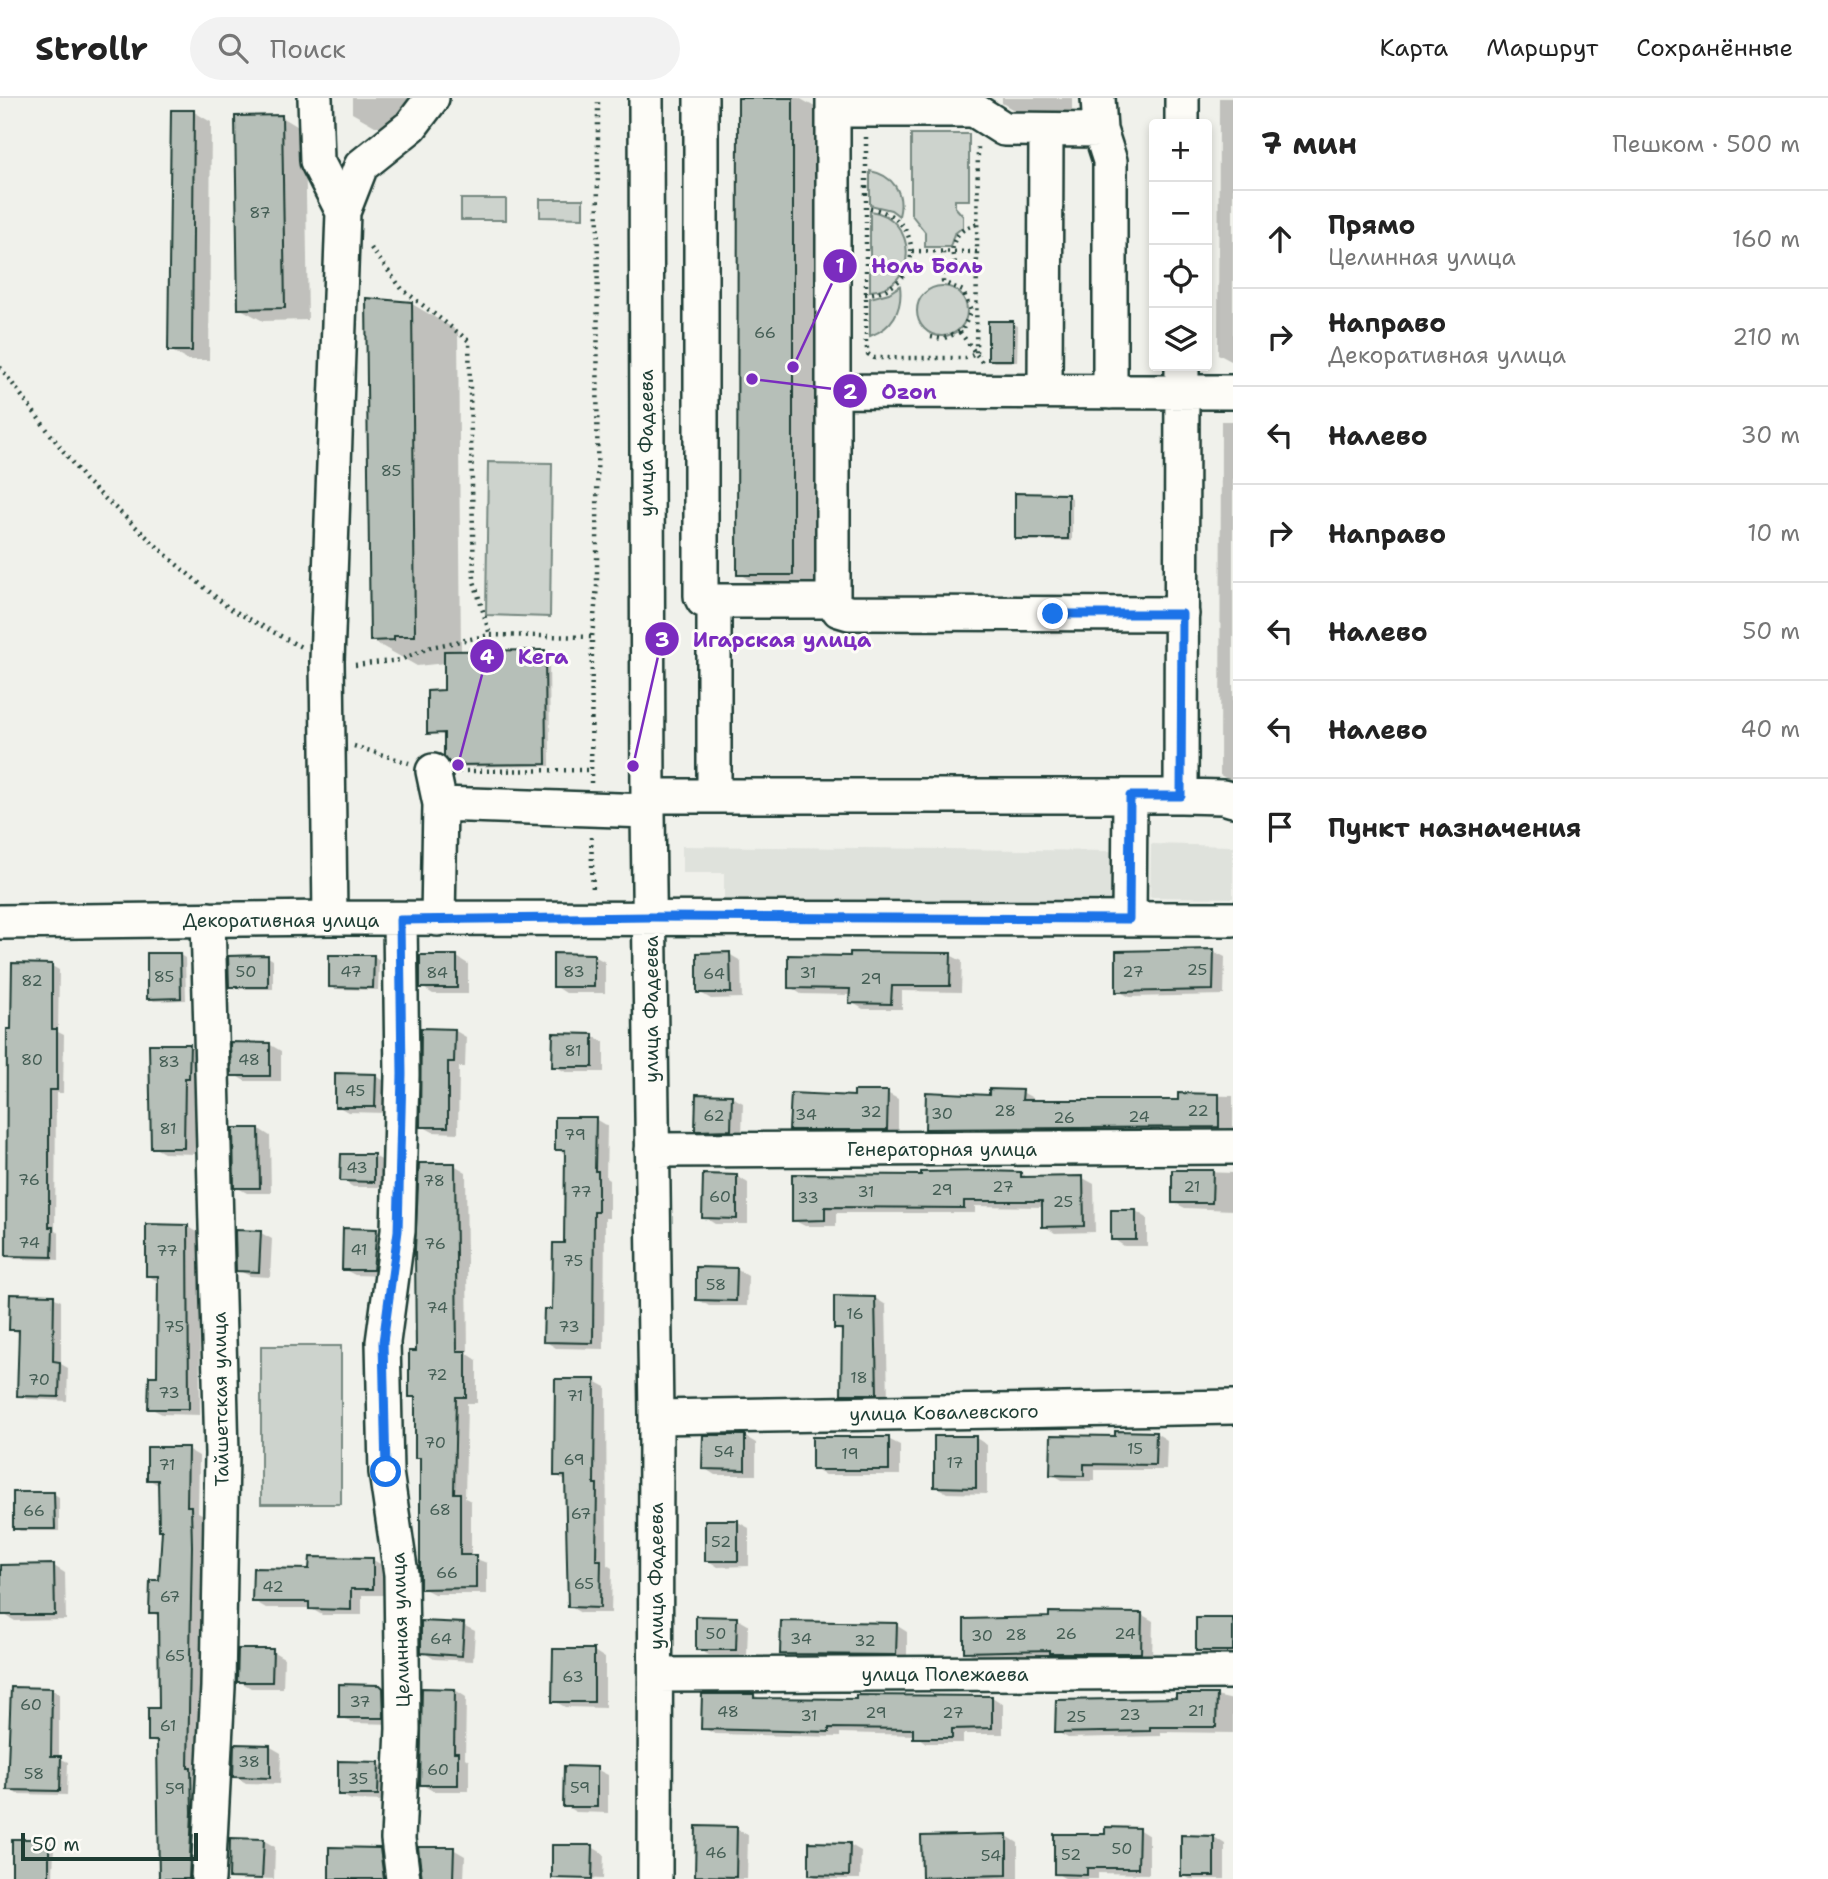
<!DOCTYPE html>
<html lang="ru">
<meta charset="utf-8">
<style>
body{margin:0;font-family:"Shantell Sans",sans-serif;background:#f2f2f2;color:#222}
.controls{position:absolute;right:21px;top:21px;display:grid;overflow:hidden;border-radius:7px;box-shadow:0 4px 10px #0003}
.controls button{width:63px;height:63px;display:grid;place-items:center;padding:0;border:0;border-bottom:2px solid #e0e0e0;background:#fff;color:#222;font:35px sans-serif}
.scale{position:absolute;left:21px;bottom:18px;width:177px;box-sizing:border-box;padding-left:7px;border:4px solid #1f3d34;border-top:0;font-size:19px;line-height:24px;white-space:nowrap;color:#1f3d34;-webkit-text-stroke:5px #fdfcf7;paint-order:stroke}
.stop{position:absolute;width:21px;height:21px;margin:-16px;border:5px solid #1a73e8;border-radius:50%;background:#fff}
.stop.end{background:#1a73e8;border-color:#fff;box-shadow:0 2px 7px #0008}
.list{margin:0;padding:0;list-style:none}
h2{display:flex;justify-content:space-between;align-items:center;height:91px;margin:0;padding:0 28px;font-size:30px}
h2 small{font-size:23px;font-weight:400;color:#767676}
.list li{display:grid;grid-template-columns:46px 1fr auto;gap:21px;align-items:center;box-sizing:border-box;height:98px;padding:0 28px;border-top:2px solid #e0e0e0}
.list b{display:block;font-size:26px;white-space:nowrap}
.list p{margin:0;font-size:23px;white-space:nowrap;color:#767676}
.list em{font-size:23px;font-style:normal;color:#767676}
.icon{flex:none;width:38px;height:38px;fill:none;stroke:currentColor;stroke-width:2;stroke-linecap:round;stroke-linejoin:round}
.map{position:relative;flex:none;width:1233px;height:1781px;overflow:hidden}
header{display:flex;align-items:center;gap:42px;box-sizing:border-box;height:98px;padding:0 35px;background:#fff;border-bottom:2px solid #e0e0e0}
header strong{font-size:33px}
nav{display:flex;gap:38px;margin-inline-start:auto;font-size:24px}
.search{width:490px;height:63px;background:#f2f2f2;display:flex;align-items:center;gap:18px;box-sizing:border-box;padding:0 24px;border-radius:38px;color:#767676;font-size:26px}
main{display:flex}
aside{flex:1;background:#fff}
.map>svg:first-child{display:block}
.built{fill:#dfe2dc}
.green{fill:#cdd3cd;stroke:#768880;stroke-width:2}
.shadow{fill:#0003}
.building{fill:#b6bfb8;stroke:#1f3d34;stroke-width:2}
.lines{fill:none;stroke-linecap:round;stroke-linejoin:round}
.minor-casing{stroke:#1f3d34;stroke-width:38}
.path{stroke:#1f3d34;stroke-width:4.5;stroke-dasharray:2 5;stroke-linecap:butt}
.minor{stroke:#fdfcf7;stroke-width:33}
.route{stroke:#1a73e8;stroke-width:9}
.labels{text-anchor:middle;stroke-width:6;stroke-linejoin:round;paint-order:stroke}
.number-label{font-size:16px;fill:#455e55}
.street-label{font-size:19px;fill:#1f3d34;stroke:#fdfcf7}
.leader{fill:none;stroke:#7b2cbf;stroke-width:2.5}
.callout-dot{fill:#7b2cbf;stroke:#fdfcf7;stroke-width:2.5}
.mark-label{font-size:21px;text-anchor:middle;font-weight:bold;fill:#fff}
.callout-label{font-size:21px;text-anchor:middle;font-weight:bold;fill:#7b2cbf;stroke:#fdfcf7;stroke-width:6;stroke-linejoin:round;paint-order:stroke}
</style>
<header>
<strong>Strollr</strong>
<div class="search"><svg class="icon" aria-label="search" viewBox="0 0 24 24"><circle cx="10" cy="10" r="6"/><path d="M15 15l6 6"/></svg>Поиск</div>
<nav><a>Карта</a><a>Маршрут</a><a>Сохранённые</a></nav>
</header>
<main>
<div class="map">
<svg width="1233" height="1781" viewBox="0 0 1233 1781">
<rect width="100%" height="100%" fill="#f0f1eb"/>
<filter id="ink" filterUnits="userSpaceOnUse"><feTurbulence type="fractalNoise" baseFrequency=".0143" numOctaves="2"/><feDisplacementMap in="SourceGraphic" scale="14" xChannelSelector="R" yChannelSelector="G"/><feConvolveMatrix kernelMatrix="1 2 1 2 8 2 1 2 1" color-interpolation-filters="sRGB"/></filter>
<g filter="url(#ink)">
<path class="built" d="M1151 746 1233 748V800L1150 799Z
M682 748 1113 753 1112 812 724 808V775H682Z"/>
<path class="green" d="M911 36H969V102H955V109L963 118V129L954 136 950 149H925V134L911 116Z
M870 73C893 77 905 95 899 118L891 112 870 107Z
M461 101H506V122H461Z
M540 101H583V120L540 119Z
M870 113C918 119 920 190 870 193Z
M900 188C903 212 892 230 870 238V200L889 195Z
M917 213a25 25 0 1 1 50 0a25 25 0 1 1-50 0Z
M488 364 552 365 550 519 486 517Z
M261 1248H341V1406H261Z"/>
<path class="shadow" d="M352 0H429L420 28H375L352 15Z
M739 0H799L850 29 849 509 796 508 739 476Z
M1002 0H1072V14H1017L1002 5Z
M1219 0H1233V264L1218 256Z
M194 14 211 24 209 262H188L170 252Z
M282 19 305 33 308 222 263 223 239 210Z
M412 206 458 233 461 555 544 554 549 557 550 668 458 669 452 666 446 637 429 635 446 594 445 565 417 568 371 542Z
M1012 225 1018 228 1017 264H994L989 261Z
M1221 323H1233V684L1220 677Z
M1067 397 1072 400V443H1022L1017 440Z
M1213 853 1225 859 1224 897 1130 899 1118 893Z
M729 856 741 863 742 900 711 901 699 894Z
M180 857 185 860 186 902 154 903 149 900Z
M950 857 962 863 961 894 902 893V911H863L851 904V897L801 896 790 889Z
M594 858 605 864V895H566L555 888Z
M268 859 273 862V891H236L231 888Z
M374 859 379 862 378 892 335 891 330 888Z
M457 859 468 866V896H433L422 889Z
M52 868 59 872 58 934 64 937 63 995H56L55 1133 59 1135V1162L15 1161 8 1157 13 932Z
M454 932 466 939 465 969H459L458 1035 433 1034 422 1028Z
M593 938 604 944V974H566L554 968Z
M269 946 281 953V983H245L233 976Z
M189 948 201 955 200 985H196L195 1056 164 1055 153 1049Z
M375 978 387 984 386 1015 348 1014 337 1008Z
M1022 994 1033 1000V1004H1180V997L1233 998V1035L938 1037 926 1030 991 998Z
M887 995 898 1001V1037L802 1038 791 1031 856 1000Z
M732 999 743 1005 742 1038H708L697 1032Z
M595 1021 607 1028 606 1080 609 1082V1120H605L604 1251 556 1250 545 1243 565 1147 567 1057 556 1051Z
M259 1031 270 1038 271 1095H247L236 1089Z
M374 1058 385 1064V1089H353L342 1082Z
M454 1067 466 1074 468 1256 477 1262V1305H467L465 1400 471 1403V1459L487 1465V1496H434L422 1490V1362L416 1359 417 1302 410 1298Z
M1174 1073 1233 1075V1112L1185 1110 1173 1104Z
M1021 1075 1029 1080H1083L1094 1086 1095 1134 1055 1135 1044 1128V1109L975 1108V1115H836V1128H805L793 1122 794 1077Z
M737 1078 748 1085V1126H715L704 1119Z
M1136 1113 1147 1120V1148H1124L1113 1141Z
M187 1128 199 1135 200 1317 162 1316 150 1310 158 1280 159 1184 147 1177Z
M376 1132 388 1139 384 1178 355 1177 343 1171Z
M261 1135 272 1141 270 1179 250 1178 238 1172Z
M736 1171 748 1178 747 1208H709L697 1201Z
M53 1199 61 1203V1266L68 1270 67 1303 27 1301 19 1297 20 1236 11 1231Z
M875 1200 886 1207 888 1302H854L843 1295V1235L836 1230Z
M595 1283 606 1289 607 1467 612 1470 611 1515H581L569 1508 567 1384 556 1377Z
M1156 1335 1167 1342 1166 1372H1095V1383H1064L1052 1376 1117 1340Z
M744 1338 756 1345V1377H715L704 1370Z
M976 1340 987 1347V1396L947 1395 935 1388Z
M888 1341 900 1347V1377H825L813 1371Z
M187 1351 199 1358 198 1414 202 1416 200 1781H161L159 1647 149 1642 161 1612 160 1519 151 1514 164 1467 160 1388 148 1381Z
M54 1396 59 1399V1433H20L15 1430Z
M738 1424 749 1430V1468L718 1469 707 1462Z
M373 1462 384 1468V1497H362V1517H322L310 1510H266L254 1503 311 1473Z
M54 1468 65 1475 66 1522 15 1523 3 1516Z
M1141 1516 1153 1523 1152 1561 1057 1558 977 1559 966 1553Z
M736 1520 748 1527 747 1557H709L697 1551Z
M1198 1521 1233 1522V1559H1209L1198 1552Z
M463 1527 475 1533 473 1563 434 1561 423 1554Z
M896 1527 907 1534V1562H794L782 1555Z
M272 1553 284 1560 283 1590H251L239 1583Z
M594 1553 605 1560V1610L565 1609 554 1603Z
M380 1589 392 1596 395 1626 352 1625 341 1619Z
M52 1591 59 1596V1660L68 1664 67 1697 17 1696 9 1691Z
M455 1592 466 1599 465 1660 469 1663V1693H433L421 1686Z
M754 1597 762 1602 992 1599 1003 1606V1636H963V1645H926L915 1637 840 1635V1639L715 1636 703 1630Z
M1216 1598 1233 1602V1635L1161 1634V1638L1068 1640 1057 1634 1178 1602Z
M269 1648 281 1655 280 1686 246 1685 234 1678Z
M378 1666 390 1672 389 1703 351 1702 340 1696Z
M596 1671 608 1677V1715L576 1714 565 1708Z
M736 1731 748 1737 747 1781H703L697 1777Z
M1138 1731 1149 1738V1776L1098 1775V1781H1066L1056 1775 1107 1738Z
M1007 1738 1018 1745V1781H930L924 1778 923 1740Z
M1214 1739 1225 1746V1781H1190L1183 1777Z
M14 1742 49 1743 54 1746 53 1781H13Z
M263 1742 275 1749 274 1781 231 1779Z
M849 1746 861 1753 860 1781H818L810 1776Z
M592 1749 604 1756 603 1781 553 1779Z
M331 1751 379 1752 391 1758 394 1781H331Z
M453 1751 465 1758 464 1781H423Z"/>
<path class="building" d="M738 0H793V477H737Z
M171 12H194L192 253H168Z
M282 17 285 210 238 211 235 18Z
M366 200 412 204 415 538H394V542L370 543Z
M988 223H1013V262H988Z
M1015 395 1068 396V441H1015Z
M545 552 546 666 451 667 444 658V635L427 636V593L444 592V553Z
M1214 851 1213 892 1116 894V853Z
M730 854 731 895H697V855Z
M850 854 951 855 950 888H892L891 906 849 905 850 891 788 890V857L850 858Z
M147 855H180L181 900 147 901Z
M553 855 594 856V889H553Z
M268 857V889H229L228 858Z
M329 857H374L373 890 329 889Z
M420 857H457V890H420Z
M12 865 52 866V931H57V992H49V1129H53L52 1159 6 1158 7 931H11Z
M421 930 455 931 454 964H448V1029H420Z
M553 935 593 936V969H552Z
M230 944 270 945V978H231Z
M149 946H190L189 980H185L184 1050H151Z
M335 975 376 976 375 1009H335Z
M989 991 1023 992 1022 1002H1178V995L1219 996V1029L925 1031 926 994 989 997Z
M854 993H888L887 1032H789L791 995 854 998Z
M696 996 732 997 731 1032 695 1033Z
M555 1019H596L595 1073H598V1114H594L593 1245 543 1244 544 1211H552L553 1145H564L565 1052H555Z
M233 1030H259L260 1090H234Z
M341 1056H374V1084L340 1083Z
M419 1065H455L457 1253H466V1299H456L454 1395H460V1457H476V1490L420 1491V1360H415V1299H409V1253H416L415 1151Z
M1172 1072H1213L1212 1105H1172Z
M985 1073 1021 1074V1079L1083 1078 1084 1128 1042 1129V1103H964V1110L825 1109V1122L792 1123V1076L921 1077V1074Z
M703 1076 737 1077V1121L702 1120Z
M1111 1112H1136V1142H1111Z
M146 1126 188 1127 189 1311H148L149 1278H157L158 1178H146Z
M343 1130 377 1131 373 1172H342Z
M235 1132 261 1133 259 1174 236 1173Z
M696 1169 737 1170 736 1203 696 1202Z
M10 1196 54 1197 53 1263 60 1264 59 1299 17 1298 19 1232H9Z
M834 1198 875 1199 877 1296H841L842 1231H834Z
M555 1281H595L594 1386H597L596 1462H601L600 1510 568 1509 565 1378H554Z
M1115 1333 1156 1334 1155 1367 1084 1366V1378L1050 1377 1051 1337 1115 1338Z
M703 1337H745V1372L702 1371Z
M934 1338H976V1390L934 1389Z
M812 1339H889V1372H812Z
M147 1349H188L187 1408H191L192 1448 188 1670H191L192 1714 189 1781H159L157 1643H148V1610H159L158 1515H149L150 1482H159L162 1432H159L158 1382H147Z
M13 1394H54L55 1431H13Z
M705 1422H738V1463H705Z
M310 1459 373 1460V1491H351V1512L309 1511V1504H252L253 1470 309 1471Z
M54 1466 55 1517H1V1467Z
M1049 1514 1142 1515 1141 1555H1049V1552L964 1554V1521L1049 1519Z
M696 1518 737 1519 736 1552H696Z
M1196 1520H1233V1553H1196Z
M421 1523 464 1525 462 1558 421 1555Z
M781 1523 897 1525 896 1557 780 1556Z
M238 1551H273L272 1584H237Z
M553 1551H594V1604H552Z
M339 1586 380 1587 383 1590 384 1620H339Z
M11 1589 52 1590 51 1658H61L60 1693 7 1692Z
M422 1590 455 1591 454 1654H458V1687H420Z
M702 1596H754V1600L856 1601V1597L992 1598V1630L952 1631V1640H913V1631L829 1630V1634L701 1631Z
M1176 1596H1217L1216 1629H1150V1633L1055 1635 1056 1602 1176 1600Z
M234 1646 270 1647V1680L233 1679Z
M338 1663 379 1664 378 1697H338Z
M564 1668 597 1669V1709H563Z
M696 1728 737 1729 736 1779 695 1778Z
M1105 1729 1139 1730 1138 1770H1087V1777L1054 1776V1736H1105Z
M1007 1736V1777L922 1779 921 1738Z
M1181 1737 1214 1738V1778H1181Z
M230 1740 264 1741 262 1781 229 1780Z
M12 1741H49V1781H12Z
M809 1744 850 1745 849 1778 809 1777Z
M552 1747H593L592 1781 552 1780Z
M329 1749 380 1750 384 1781H329Z
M418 1749H454L453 1781H422Z"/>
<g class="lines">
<defs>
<path id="minor" d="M315 0 317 63 343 114 327 563 330 820
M646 0 648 713 656 1319 655 1781
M701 0V498L703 502 714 503
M1098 0 1100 32 1110 63V294
M833 12H974L1004 31 1100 32
M1182 26V0
M343 114 361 68 411 28 432 0
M833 293V0
M1045 293 1046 32
M833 503 839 512 849 515 1182 516
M433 673 440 706 438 821
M648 698H1181L1223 699 1233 702
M714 698V503H833V293L1233 294
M1181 698 1182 268
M440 706 648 713
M1129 821 1130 698
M400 822 402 977 398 1133 383 1244 386 1374 401 1476 403 1631 398 1741 403 1781
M0 824 330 820 1233 821
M652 1052 1233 1049
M656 1319 1233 1309
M656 1577 1233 1574
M208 1781 218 1589 222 1356 208 821"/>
</defs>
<use href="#minor" class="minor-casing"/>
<path class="path" d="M866 39V245L868 256 874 260H966L976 256 978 45
M371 150 402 191 469 243 474 483 490 537
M912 153 978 154
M978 179 957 169C946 148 956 130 978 126
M865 196C926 193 927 115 866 110
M960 234 982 264V268
M931 239 942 241 962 233 971 213 963 193 943 184V154
M0 269 85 382 175 465 229 510 301 549
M355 567 400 562 431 549 490 537 592 539
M354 648 409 665
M459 673 591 672
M591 685 592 539 597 488 598 0
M591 739 593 793"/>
<use href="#minor" class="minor"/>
</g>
</g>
<g class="lines" filter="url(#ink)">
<path class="route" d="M386 1374 383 1244 398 1133 402 976 400 822 650 819 1129 821 1130 698H1181L1182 516H1053"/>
</g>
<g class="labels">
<g class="number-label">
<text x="260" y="120">87</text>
<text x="765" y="240">66</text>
<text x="391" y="378">85</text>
<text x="1197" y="877">25</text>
<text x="246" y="879">50</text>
<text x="351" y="879">47</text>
<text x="574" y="879">83</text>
<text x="1133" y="879">27</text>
<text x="437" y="880">84</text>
<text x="808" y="880">31</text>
<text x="714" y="881">64</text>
<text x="164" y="884">85</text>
<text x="871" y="886">29</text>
<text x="32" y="888">82</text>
<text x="573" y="958">81</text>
<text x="32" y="967">80</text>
<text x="249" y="967">48</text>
<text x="169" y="969">83</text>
<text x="355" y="998">45</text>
<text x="1005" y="1018">28</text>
<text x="1198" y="1018">22</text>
<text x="871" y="1019">32</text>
<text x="942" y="1021">30</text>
<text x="806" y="1022">34</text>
<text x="714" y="1023">62</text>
<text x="1139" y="1024">24</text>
<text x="1064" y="1025">26</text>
<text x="168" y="1036">81</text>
<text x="575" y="1042">79</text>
<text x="357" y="1075">43</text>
<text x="29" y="1087">76</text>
<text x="434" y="1088">78</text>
<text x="1003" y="1094">27</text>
<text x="1192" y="1094">21</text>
<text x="942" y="1097">29</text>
<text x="581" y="1099">77</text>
<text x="866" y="1099">31</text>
<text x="720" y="1104">60</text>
<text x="808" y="1105">33</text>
<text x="1063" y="1109">25</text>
<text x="29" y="1150">74</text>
<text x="435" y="1151">76</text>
<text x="359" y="1157">41</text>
<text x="167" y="1158">77</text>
<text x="573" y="1168">75</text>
<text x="716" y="1192">58</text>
<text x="437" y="1215">74</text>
<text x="855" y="1221">16</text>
<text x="174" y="1234">75</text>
<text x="569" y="1234">73</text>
<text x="437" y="1282">72</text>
<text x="859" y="1285">18</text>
<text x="39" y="1287">70</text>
<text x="169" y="1300">73</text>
<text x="575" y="1303">71</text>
<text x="435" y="1350">70</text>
<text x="1135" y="1356">15</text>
<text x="724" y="1359">54</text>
<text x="850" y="1361">19</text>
<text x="574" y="1367">69</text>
<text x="955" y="1370">17</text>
<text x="167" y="1372">71</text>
<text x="440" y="1417">68</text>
<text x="34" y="1418">66</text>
<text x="581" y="1421">67</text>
<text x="721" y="1449">52</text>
<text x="447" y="1480">66</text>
<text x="584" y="1491">65</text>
<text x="273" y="1494">42</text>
<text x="170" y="1504">67</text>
<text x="716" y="1541">50</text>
<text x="1066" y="1541">26</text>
<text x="1125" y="1541">24</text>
<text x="1016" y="1542">28</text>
<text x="982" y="1543">30</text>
<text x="441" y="1546">64</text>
<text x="801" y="1546">34</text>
<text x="865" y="1548">32</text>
<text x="175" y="1563">65</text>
<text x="573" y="1584">63</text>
<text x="360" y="1609">37</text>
<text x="31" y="1612">60</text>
<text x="1196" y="1618">21</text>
<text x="728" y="1619">48</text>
<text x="876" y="1620">29</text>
<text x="953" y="1620">27</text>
<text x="1130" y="1622">23</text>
<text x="809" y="1623">31</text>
<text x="1076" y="1624">25</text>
<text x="168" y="1633">61</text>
<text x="249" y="1669">38</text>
<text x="438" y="1677">60</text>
<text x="34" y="1681">58</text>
<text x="358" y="1686">35</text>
<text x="580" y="1695">59</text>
<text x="175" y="1696">59</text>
<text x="1122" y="1756">50</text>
<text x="716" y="1760">46</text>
<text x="1071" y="1762">52</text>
<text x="991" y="1763">54</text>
</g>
<g class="street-label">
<text transform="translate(646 345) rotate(-90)" y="7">улица Фадеева</text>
<text x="281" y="829">Декоративная улица</text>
<text transform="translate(651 911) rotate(-90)" y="7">улица Фадеева</text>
<text x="942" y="1058">Генераторная улица</text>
<text transform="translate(220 1301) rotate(-91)" y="7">Тайшетская улица</text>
<text transform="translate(944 1314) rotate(-1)" y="7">улица Ковалевского</text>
<text transform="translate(656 1478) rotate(-90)" y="7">улица Фадеева</text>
<text transform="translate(400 1532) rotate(-92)" y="7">Целинная улица</text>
<text x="945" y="1583">улица Полежаева</text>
</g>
</g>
<path class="leader" d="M793 269L840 168M752 281L850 293M633 668L662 541M458 667L487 558"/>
<g class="callout-dot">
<circle cx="793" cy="269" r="7"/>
<circle cx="752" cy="281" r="7"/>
<circle cx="633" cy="668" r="7"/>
<circle cx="458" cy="667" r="7"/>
<circle cx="840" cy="168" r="18"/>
<circle cx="850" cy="293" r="18"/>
<circle cx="662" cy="541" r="18"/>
<circle cx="487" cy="558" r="18"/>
</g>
<g class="mark-label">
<text x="840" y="175">1</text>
<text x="850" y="301">2</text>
<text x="662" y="549">3</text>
<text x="487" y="566">4</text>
</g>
<g class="callout-label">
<text x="927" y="175">Ноль Боль</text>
<text x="909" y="301">Ozon</text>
<text x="782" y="549">Игарская улица</text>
<text x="543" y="566">Кега</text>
</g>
</svg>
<div class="controls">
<button>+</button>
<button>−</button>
<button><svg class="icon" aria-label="locate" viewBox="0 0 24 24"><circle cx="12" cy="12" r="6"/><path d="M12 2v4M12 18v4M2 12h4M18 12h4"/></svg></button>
<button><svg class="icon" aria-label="layers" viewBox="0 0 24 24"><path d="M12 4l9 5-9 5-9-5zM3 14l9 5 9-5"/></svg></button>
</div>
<div class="scale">50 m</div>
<div class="stop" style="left:386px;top:1374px"></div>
<div class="stop end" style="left:1053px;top:516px"></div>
</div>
<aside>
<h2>7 мин<small>Пешком · 500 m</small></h2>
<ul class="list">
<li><svg class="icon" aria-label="ahead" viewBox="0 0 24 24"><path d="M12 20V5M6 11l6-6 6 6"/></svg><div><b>Прямо</b><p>Целинная улица</p></div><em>160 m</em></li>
<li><svg class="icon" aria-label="right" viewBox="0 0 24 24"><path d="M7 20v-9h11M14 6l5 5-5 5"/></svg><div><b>Направо</b><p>Декоративная улица</p></div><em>210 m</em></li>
<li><svg class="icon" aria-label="left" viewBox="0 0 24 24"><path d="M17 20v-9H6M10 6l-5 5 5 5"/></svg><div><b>Налево</b></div><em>30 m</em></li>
<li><svg class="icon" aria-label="right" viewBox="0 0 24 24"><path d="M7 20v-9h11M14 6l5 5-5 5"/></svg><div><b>Направо</b></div><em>10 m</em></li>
<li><svg class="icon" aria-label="left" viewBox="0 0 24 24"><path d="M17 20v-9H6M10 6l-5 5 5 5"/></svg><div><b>Налево</b></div><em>50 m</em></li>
<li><svg class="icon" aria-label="left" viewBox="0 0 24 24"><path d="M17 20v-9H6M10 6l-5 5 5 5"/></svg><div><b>Налево</b></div><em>40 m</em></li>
<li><svg class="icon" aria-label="arrive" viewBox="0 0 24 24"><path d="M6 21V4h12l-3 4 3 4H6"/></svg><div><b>Пункт назначения</b></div></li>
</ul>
</aside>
</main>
